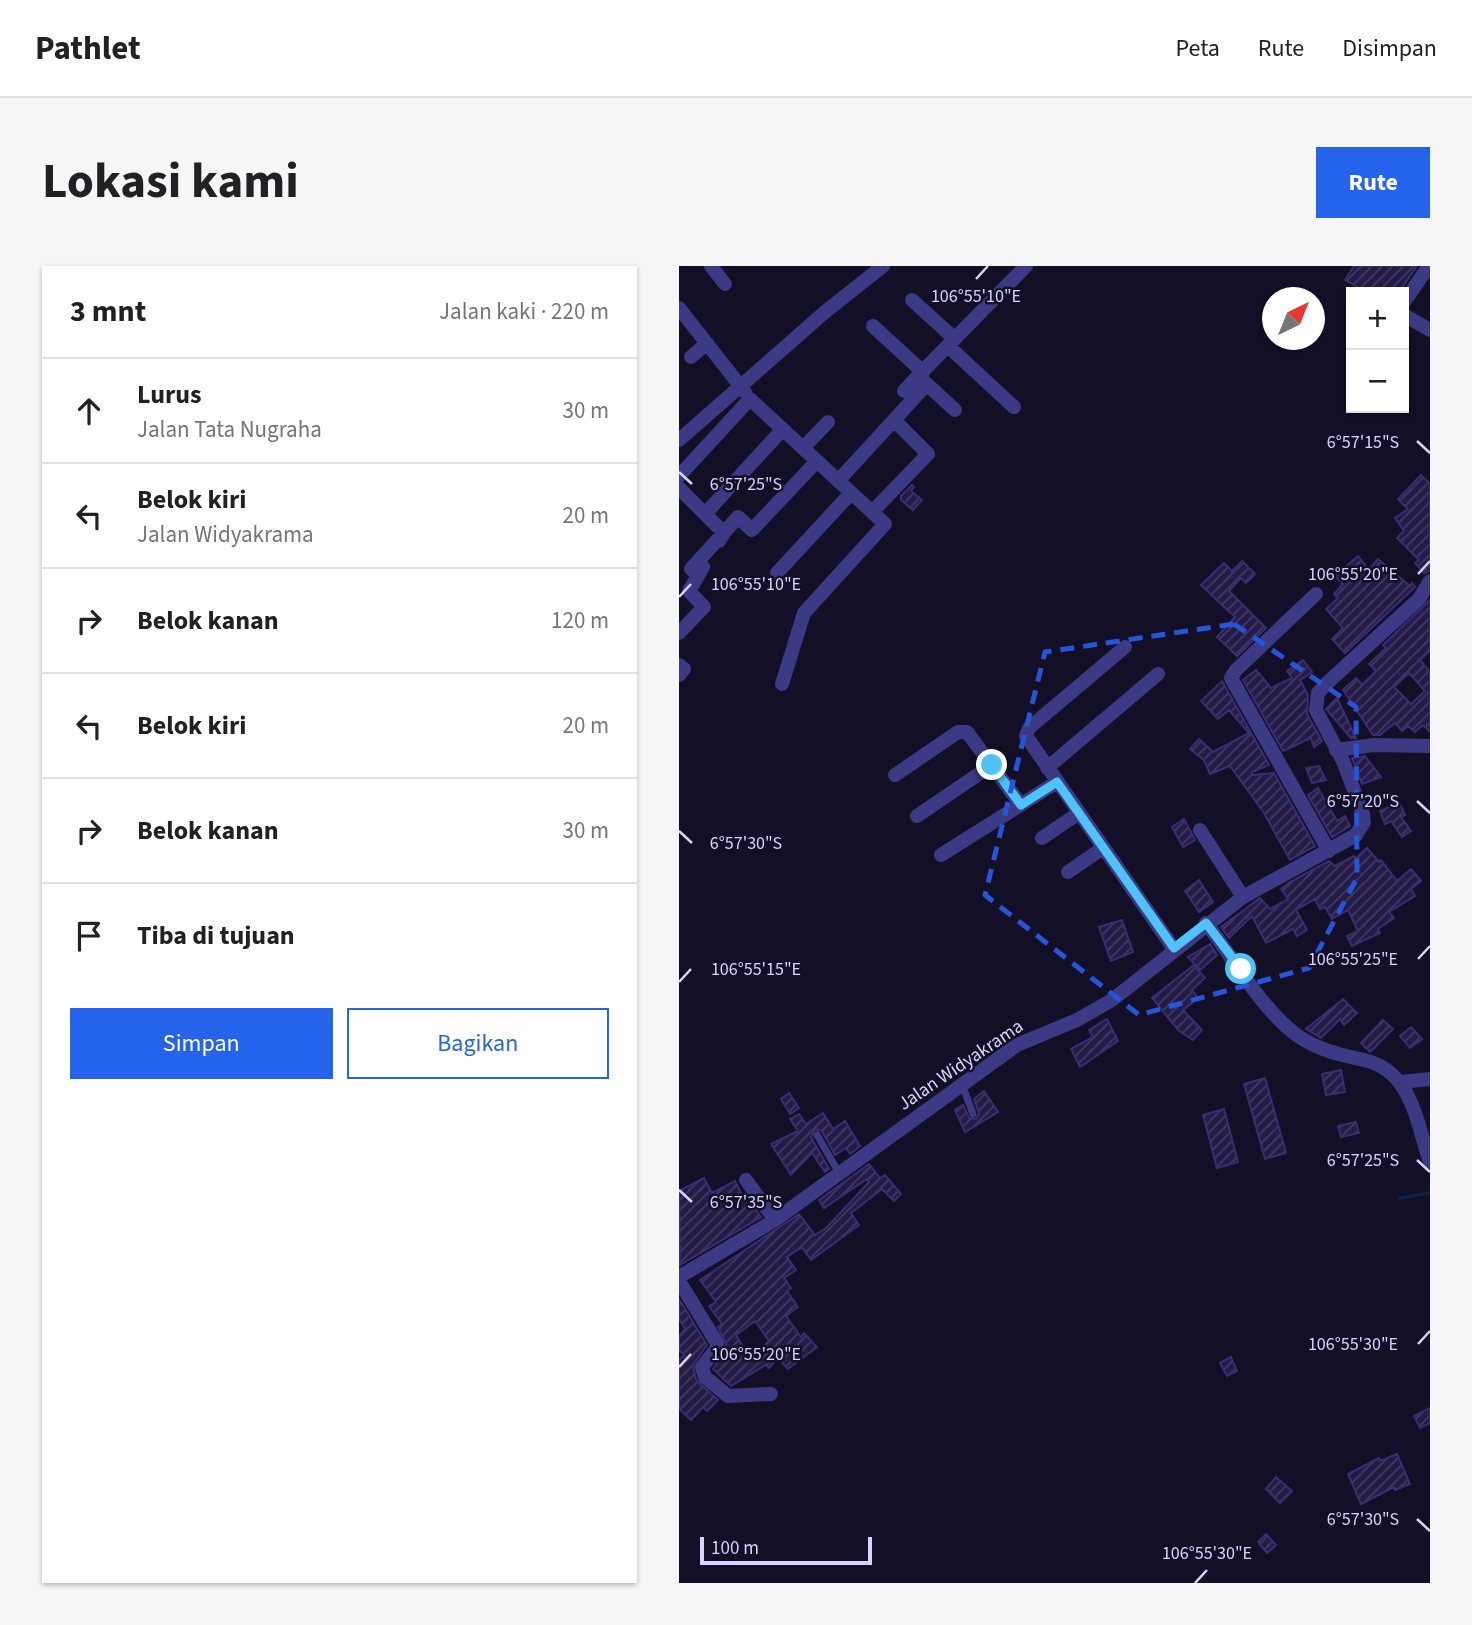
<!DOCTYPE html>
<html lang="id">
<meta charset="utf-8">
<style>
body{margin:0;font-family:"Source Sans 3",sans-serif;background:#f6f6f6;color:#202124}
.controls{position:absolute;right:21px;top:21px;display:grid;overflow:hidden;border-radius:0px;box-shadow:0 2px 5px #0004}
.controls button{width:63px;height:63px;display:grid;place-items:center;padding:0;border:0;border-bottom:2px solid #e0e0e0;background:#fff;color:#202124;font:35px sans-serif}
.compass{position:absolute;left:583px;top:21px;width:63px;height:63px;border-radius:50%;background:#fff;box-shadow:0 2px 5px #0004;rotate:43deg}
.scale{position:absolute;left:21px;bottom:18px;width:172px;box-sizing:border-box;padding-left:7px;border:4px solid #d9d4ff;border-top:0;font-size:19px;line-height:24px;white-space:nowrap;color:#d9d4ff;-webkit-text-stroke:5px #130f26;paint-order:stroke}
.stop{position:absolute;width:21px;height:21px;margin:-16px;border:5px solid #4fc3f7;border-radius:50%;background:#fff}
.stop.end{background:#4fc3f7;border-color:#fff;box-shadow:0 2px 7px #0008}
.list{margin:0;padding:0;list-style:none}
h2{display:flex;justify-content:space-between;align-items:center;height:91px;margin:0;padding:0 28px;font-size:30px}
h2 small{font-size:23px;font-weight:400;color:#757577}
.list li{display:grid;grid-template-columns:46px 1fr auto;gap:21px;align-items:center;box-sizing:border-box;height:105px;padding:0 28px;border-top:2px solid #e0e0e0}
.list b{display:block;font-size:26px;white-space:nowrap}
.list p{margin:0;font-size:23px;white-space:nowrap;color:#757577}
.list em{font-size:23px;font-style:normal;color:#757577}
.actions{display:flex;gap:14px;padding:21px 28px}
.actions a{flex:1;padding:16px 0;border:2px solid #2563eb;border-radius:0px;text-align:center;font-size:24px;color:#2563eb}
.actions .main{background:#2563eb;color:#fff}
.icon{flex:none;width:38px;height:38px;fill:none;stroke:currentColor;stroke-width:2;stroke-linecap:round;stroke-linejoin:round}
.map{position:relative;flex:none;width:751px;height:1317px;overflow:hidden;border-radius:0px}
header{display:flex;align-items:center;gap:42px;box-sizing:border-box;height:98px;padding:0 35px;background:#fff;border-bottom:2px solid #e0e0e0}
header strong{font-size:33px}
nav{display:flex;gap:38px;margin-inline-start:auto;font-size:24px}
.intro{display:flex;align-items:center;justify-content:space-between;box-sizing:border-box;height:168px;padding:0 42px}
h1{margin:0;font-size:49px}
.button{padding:18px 32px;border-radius:0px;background:#2563eb;color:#fff;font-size:24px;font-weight:700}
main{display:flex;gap:42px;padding:0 42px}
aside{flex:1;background:#fff;border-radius:0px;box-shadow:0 2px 5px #0004}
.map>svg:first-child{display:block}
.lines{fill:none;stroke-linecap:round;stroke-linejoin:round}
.stream{stroke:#0c2248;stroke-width:3.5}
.building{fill:url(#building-hatch);stroke:#3b2d73;stroke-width:2;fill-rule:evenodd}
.lane{stroke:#3d3a85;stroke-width:7}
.street{stroke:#3d3a85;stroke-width:14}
.route{stroke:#4fc3f7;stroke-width:9}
.marked{fill:none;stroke:#2655da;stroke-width:5;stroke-dasharray:14 9;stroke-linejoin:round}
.ticks{fill:none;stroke:#d9d4ff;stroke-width:2.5}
.labels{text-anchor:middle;stroke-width:5;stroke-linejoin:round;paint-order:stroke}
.street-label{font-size:19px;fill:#d9d4ff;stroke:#130f26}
.ticks-label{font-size:18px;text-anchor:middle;fill:#d9d4ff;stroke:#130f26;stroke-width:5;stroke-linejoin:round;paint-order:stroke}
</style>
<header>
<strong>Pathlet</strong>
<nav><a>Peta</a><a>Rute</a><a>Disimpan</a></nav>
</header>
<div class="intro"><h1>Lokasi kami</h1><a class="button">Rute</a></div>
<main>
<aside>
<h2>3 mnt<small>Jalan kaki · 220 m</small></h2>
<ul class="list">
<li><svg class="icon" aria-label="ahead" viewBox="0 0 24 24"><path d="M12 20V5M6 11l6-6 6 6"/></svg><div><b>Lurus</b><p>Jalan Tata Nugraha</p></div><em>30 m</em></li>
<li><svg class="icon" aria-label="left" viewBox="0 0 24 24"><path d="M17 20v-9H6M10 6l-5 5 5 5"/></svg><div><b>Belok kiri</b><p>Jalan Widyakrama</p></div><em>20 m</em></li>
<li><svg class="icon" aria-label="right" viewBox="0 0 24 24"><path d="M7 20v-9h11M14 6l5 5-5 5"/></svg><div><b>Belok kanan</b></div><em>120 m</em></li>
<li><svg class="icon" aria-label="left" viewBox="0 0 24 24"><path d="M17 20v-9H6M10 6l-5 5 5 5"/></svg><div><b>Belok kiri</b></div><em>20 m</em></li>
<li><svg class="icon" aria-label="right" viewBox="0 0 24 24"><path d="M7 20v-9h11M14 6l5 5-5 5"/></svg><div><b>Belok kanan</b></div><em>30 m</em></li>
<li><svg class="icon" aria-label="arrive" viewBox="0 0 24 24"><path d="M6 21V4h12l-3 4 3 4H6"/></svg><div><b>Tiba di tujuan</b></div></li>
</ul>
<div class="actions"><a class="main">Simpan</a><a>Bagikan</a></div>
</aside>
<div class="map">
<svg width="751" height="1317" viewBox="0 0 751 1317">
<defs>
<pattern id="building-hatch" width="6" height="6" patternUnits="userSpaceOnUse" patternTransform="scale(1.75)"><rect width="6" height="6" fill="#241b47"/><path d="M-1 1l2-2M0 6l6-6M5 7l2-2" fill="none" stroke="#433b63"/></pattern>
</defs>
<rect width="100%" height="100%" fill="#130f26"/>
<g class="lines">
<path class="stream" d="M721 932 751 927"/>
</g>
<path class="building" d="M675 0H738L720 26H687L666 14Z
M742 209 751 218V305L745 307 736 297 740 294 718 272 725 265 716 252 729 243 719 233Z
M233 219 235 221 232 225 243 234 234 244 222 234V230Z
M679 290 690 304 699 293 731 320 733 317 736 321 666 387 653 373 664 362 647 343 659 332 655 328 664 318 656 310Z
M563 295 576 308 567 317 562 312 550 325 587 362 558 390 538 371 556 351 522 319 545 297 553 305Z
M751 334V385L741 394 751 406V466L744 459 736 466 729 460 723 465 716 457 701 469H694L664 424 677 412 683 419 697 405 690 398 707 382 704 379ZM730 407 746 425 732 438 715 421Z
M624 394 633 406 621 414 629 429 628 448 643 475 635 481 632 472 604 485 564 414 577 404 592 422 613 412 608 405Z
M543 415 590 499 573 506 574 509 595 507 636 580 611 594 585 547 551 500 531 508 525 494 511 483 520 473 534 486 570 467 550 444 539 453 522 435Z
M658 432 677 472H672L647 443Z
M686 490 702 511 683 518 673 492Z
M640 500 647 514 633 517 627 502Z
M639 522 658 555 666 550 671 560 653 571 629 529Z
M720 536 726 549 722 551 732 565 723 571 712 555 706 558 701 545Z
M505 553 516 574 504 581 493 561Z
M688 582 700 596 702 594 718 615 732 603 742 615 732 623 736 630 710 646 715 652 699 663 701 667 673 680 668 670 679 665 669 644 653 653 646 641 641 643 636 633 617 644 628 664 618 670 614 663 587 677 573 650 550 672 542 661 581 632 591 643 609 633 602 623 611 616 650 595 656 600 675 590 677 592Z
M520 614 534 636 520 646 506 625Z
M443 654 454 686 432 695 420 661Z
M531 678 538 689 521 704 509 691Z
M515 699 526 712 513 724 519 732 504 744 523 764 514 774 500 765 473 732Z
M664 733 678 747 665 759 661 753 642 772 627 763Z
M428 753 439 775 401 801 392 783 414 771 410 764Z
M704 754 714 763 691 786 682 777Z
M732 761 743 773 731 782 721 770Z
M662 804 666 826 647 829 643 808Z
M586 812 607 887 586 893 565 818Z
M305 825 319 846 286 866 276 844 284 839 290 852 297 853 300 848 295 833Z
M110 827 120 842 111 848 102 833Z
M545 843 559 896 538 902 524 849Z
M144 847 154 863 166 855 181 880 171 888 167 882 156 889 143 865 136 863 132 871 150 903 146 906 133 887 112 909 92 878 119 865 111 853 120 848 127 858Z
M677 856 680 867 662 871 659 860Z
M190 898 201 912 206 909 222 928 215 935 203 923 172 947 180 959 132 994 123 981 108 991 117 1004 105 1012 112 1022 108 1025 119 1041 107 1050 122 1071 125 1067 138 1081 109 1103 99 1092 90 1102 87 1099 52 1120 34 1103 45 1088 47 1078 39 1061 43 1058 30 1040 37 1036 21 1014 120 948 136 969 147 962 190 916 188 913 145 942 140 934ZM76 1055 90 1075 72 1093 57 1069Z
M25 912 33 927 56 915 65 933 68 931 82 951 1 999 0 925Z
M0 1033 28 1079 14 1099 17 1114 39 1134 28 1145 24 1141 12 1154 0 1143V1094L5 1089 0 1084V1070L6 1063 0 1053Z
M552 1091 558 1105 548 1110 541 1097Z
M751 1142V1157L741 1162 735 1150Z
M718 1188 731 1218 716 1224 715 1221 682 1238 669 1208 700 1192 701 1195Z
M597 1211 613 1225 601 1237 587 1223Z
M587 1268 597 1279 588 1287 579 1276Z"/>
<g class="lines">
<path class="lane" d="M283 818 294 848
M138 869 160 907"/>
<path class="street" d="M32 0 46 18
M233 34 276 73
M725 36 750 0
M0 42 66 126
M725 49 751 64
M194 60 244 106
M269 80 335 141
M12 91 28 77
M225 125 239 110
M276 144 239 110 347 0
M0 174 146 46 204 0
M124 182 149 156
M0 210 71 133 206 258 125 347 103 418
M159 215 248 118
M0 222 45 267 40 275
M193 246 249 188 215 154
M26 248 104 163
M98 307 172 227
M19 309 12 303 59 251 73 264 138 195
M637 328 557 404 552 412 650 585
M0 367 25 341 10 325 24 301
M446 381 350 462 347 470 495 683
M0 399 5 403 0 409
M657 484 695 479 751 480
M368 502 479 408
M216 509 279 466H288L342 539
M238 550 313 499
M521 564 564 631
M363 572 400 547
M262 589 378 516
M389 606 424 582
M527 657C556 694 581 742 619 770 639 784 662 789 685 794 733 805 737 855 751 896
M722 816 751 813
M67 914 96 954
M0 1011 96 954 338 779 398 754 433 734 564 631 677 569 685 556 684 548 664 495 637 444 639 427 647 418 740 333 751 315
M0 1015 38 1077 37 1083 23 1101 26 1111 49 1130 92 1128"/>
</g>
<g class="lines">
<path class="route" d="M313 499 342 539 378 516 495 682 527 657 562 703"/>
</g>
<path class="marked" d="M555 358 677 441 678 612 630 702 460 749 306 629 366 386Z"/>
<path class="ticks" d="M297 13 309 0M738 175 751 187M0 206 13 218M739 308 751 295M0 331 12 318M738 535 751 547M0 565 13 577M739 693 751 680M0 716 12 703M738 894 751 906M0 924 13 936M739 1078 751 1065M0 1101 12 1088M738 1253 751 1265M516 1317 528 1304"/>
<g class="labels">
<g class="street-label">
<text transform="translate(281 798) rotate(-34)" y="7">Jalan Widyakrama</text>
</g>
</g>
<g class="ticks-label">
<text x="297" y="36">106°55'10"E</text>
<text x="684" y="182">6°57'15"S</text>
<text x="67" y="224">6°57'25"S</text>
<text x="674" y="314">106°55'20"E</text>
<text x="77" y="324">106°55'10"E</text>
<text x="684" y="541">6°57'20"S</text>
<text x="67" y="583">6°57'30"S</text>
<text x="674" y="699">106°55'25"E</text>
<text x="77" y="709">106°55'15"E</text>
<text x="684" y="900">6°57'25"S</text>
<text x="67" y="942">6°57'35"S</text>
<text x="674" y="1084">106°55'30"E</text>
<text x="77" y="1094">106°55'20"E</text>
<text x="684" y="1259">6°57'30"S</text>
<text x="528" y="1293">106°55'30"E</text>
</g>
</svg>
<div class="controls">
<button>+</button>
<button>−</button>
</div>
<svg class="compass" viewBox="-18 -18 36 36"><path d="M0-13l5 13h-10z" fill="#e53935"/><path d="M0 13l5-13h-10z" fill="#757577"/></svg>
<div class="scale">100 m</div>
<div class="stop" style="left:562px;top:703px"></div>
<div class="stop end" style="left:313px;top:499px"></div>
</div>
</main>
